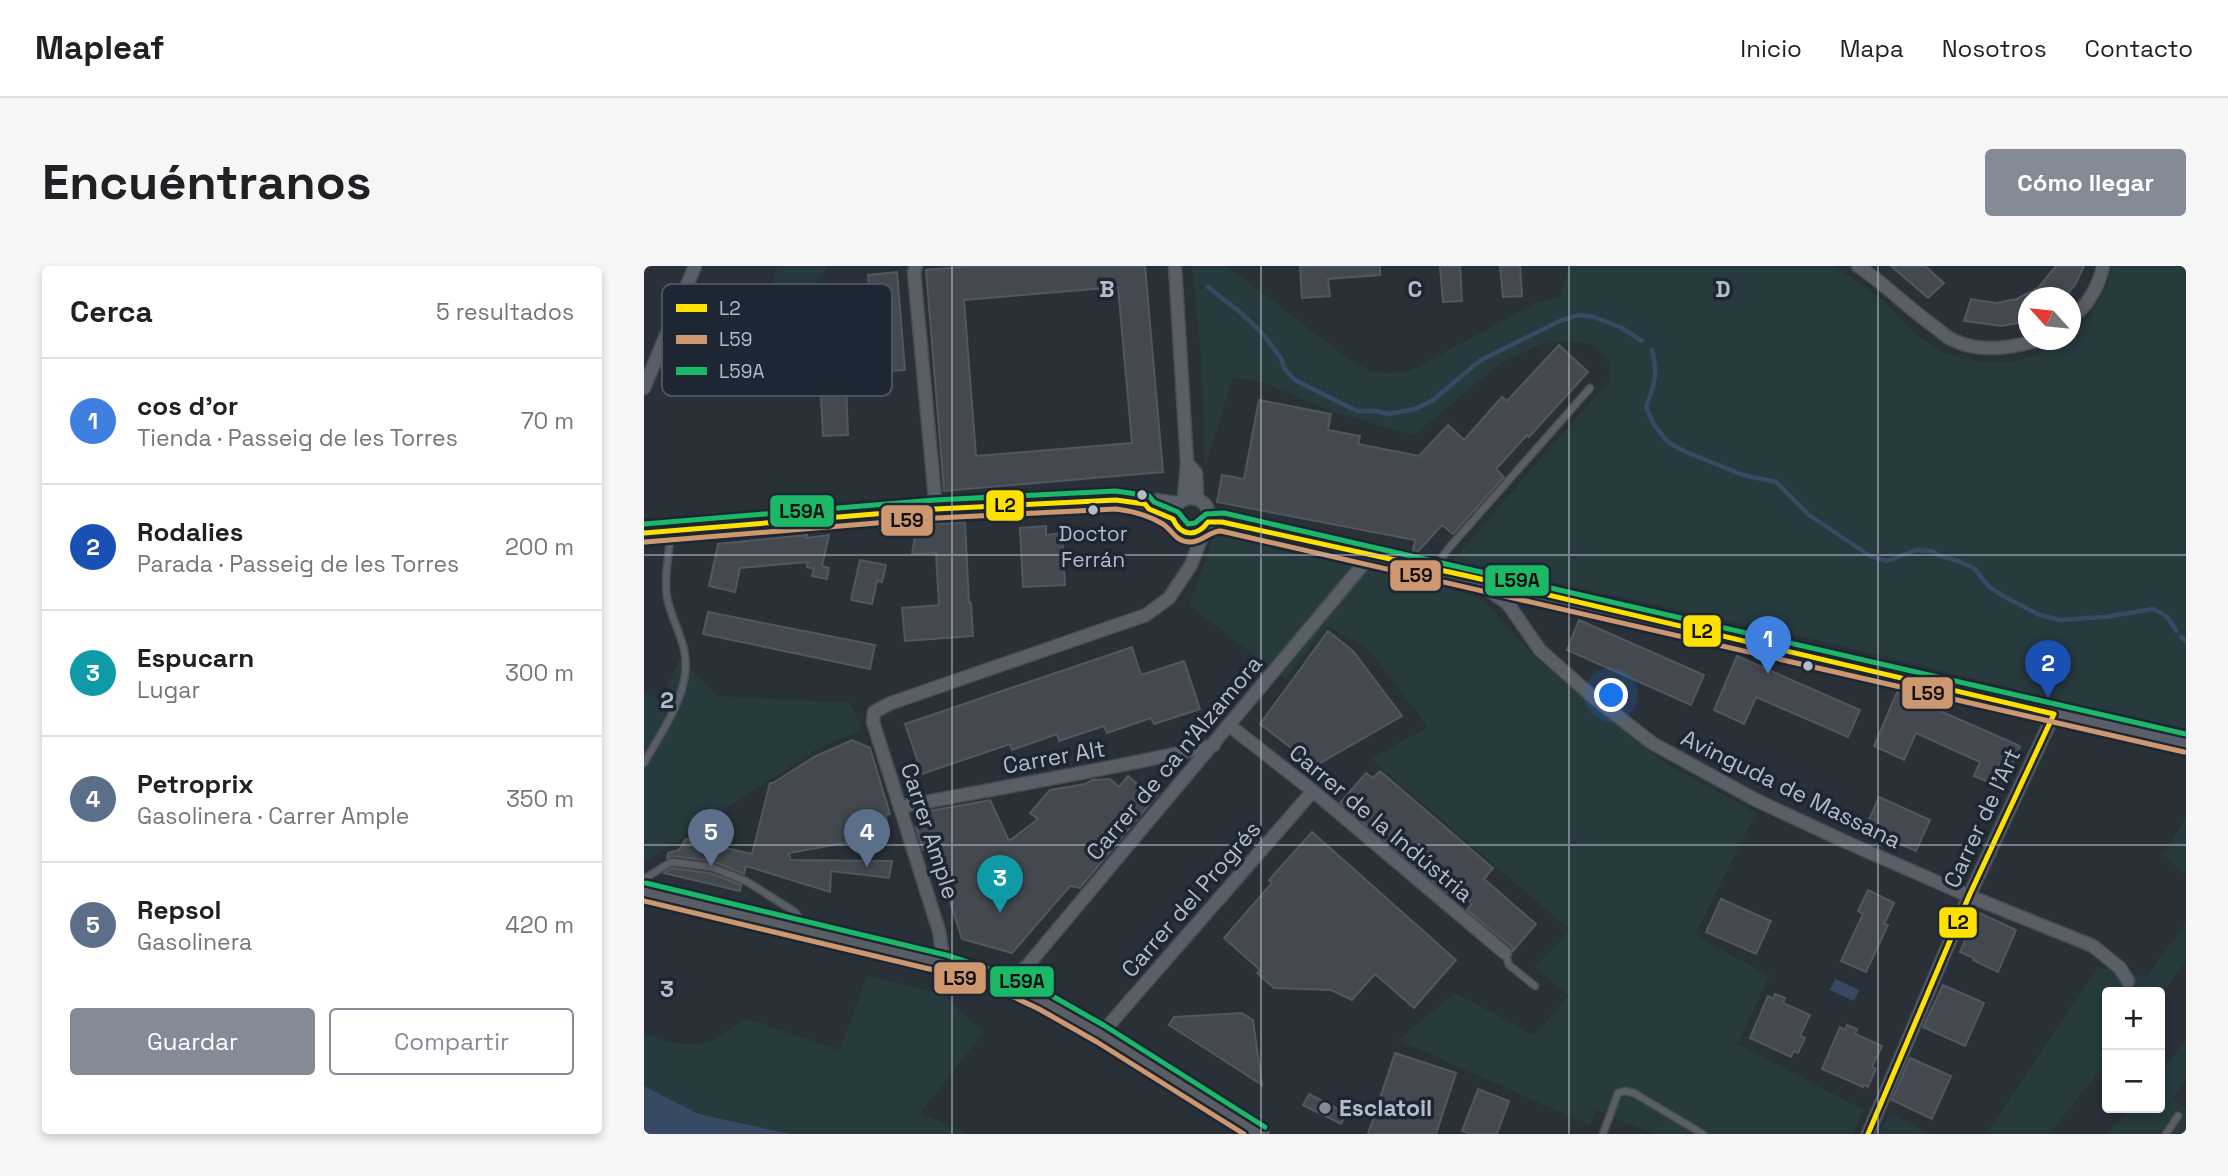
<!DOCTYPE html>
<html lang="es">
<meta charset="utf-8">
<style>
body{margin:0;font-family:"Space Grotesk",sans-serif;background:#f6f6f6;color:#202124}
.controls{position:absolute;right:21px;bottom:21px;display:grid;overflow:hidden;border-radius:7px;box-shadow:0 4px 10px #0003}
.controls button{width:63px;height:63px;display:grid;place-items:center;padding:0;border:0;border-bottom:2px solid #e0e0e0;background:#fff;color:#202124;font:35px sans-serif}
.compass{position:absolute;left:1374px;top:21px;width:63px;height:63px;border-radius:50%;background:#fff;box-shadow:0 4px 10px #0003;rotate:297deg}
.you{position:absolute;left:968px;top:430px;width:24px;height:24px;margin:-18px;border:5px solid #fff;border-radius:50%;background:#1a73e8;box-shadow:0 0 0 10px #1a73e833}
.badge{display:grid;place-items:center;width:46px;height:46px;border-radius:50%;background:#848b96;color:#fff;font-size:23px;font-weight:700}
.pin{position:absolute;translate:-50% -58px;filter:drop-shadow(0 2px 4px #0008)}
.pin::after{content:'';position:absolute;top:37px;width:24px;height:21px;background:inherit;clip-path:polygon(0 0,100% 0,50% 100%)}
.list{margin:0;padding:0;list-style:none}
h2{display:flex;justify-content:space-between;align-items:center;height:91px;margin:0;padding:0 28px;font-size:30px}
h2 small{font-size:23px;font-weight:400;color:#757577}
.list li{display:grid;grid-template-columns:46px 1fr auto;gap:21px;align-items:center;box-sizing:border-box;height:126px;padding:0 28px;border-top:2px solid #e0e0e0}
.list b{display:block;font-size:26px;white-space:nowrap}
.list p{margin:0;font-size:23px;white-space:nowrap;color:#757577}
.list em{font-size:23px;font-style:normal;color:#757577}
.actions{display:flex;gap:14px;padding:21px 28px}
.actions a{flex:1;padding:16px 0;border:2px solid #848b96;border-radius:7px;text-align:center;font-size:24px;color:#848b96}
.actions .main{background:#848b96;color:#fff}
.map{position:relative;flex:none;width:1542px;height:868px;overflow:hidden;border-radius:7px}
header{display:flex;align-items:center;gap:42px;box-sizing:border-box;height:98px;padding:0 35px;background:#fff;border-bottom:2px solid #e0e0e0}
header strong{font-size:33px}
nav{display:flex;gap:38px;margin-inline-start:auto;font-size:24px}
.intro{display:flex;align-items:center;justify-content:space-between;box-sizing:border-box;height:168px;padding:0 42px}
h1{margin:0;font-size:49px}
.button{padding:18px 32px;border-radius:7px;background:#848b96;color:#fff;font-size:24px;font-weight:700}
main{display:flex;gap:42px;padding:0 42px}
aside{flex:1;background:#fff;border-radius:7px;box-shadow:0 4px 10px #0003}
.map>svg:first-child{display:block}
.green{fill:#273a3e}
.water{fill:#384963}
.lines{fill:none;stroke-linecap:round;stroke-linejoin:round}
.stream{stroke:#384963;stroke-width:4.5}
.building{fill:#444950;stroke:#52575f;stroke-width:2;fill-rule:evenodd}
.lane-casing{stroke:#484c53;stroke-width:9}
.street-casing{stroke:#484c53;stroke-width:15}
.secondary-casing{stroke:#484c53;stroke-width:20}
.lane{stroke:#5a5e66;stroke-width:6}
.street{stroke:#5a5e66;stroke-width:12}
.secondary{stroke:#595d64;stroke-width:18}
.bus-1-casing{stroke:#1d2633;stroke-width:10}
.bus-2-casing{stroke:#1d2633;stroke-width:10}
.bus-3-casing{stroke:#1d2633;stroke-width:10}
.bus-1{stroke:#fee101;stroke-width:5}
.bus-2{stroke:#cd976f;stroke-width:5}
.bus-3{stroke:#1ab867;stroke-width:5}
.grid{fill:none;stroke:#b4bcc9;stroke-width:2;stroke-opacity:0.55}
.bus-dot{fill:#b4bcc9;stroke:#1d2633;stroke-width:2.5}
.poi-dot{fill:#848b96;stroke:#1d2633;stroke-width:2.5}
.labels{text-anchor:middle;stroke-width:7;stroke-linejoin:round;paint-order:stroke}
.bus-label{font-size:21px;fill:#b4bcc9;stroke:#1d2633}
.street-label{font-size:23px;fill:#b4bcc9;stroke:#1d2633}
.poi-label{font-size:23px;font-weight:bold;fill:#b4bcc9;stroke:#1d2633;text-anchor:start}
.key{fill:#1d2633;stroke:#4a5360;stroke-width:2}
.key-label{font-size:19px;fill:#b4bcc9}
.grid-label{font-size:23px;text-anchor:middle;font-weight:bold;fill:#b4bcc9;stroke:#1d2633;stroke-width:7;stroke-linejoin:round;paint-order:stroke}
.line-badge{stroke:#1d2633;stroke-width:2.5}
.pale-badge-label{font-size:19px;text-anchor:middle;font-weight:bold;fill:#111}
</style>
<header>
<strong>Mapleaf</strong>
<nav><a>Inicio</a><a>Mapa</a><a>Nosotros</a><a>Contacto</a></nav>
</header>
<div class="intro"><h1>Encuéntranos</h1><a class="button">Cómo llegar</a></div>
<main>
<aside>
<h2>Cerca<small>5 resultados</small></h2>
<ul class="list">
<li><span class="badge" style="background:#3f7fe0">1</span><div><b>cos d'or</b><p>Tienda · Passeig de les Torres</p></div><em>70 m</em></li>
<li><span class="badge" style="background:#1a4fb4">2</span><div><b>Rodalies</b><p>Parada · Passeig de les Torres</p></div><em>200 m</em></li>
<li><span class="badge" style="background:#0f9aa8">3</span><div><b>Espucarn</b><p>Lugar</p></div><em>300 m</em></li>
<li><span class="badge" style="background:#5c6f8a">4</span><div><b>Petroprix</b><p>Gasolinera · Carrer Ample</p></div><em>350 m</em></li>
<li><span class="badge" style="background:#5c6f8a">5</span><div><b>Repsol</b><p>Gasolinera</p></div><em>420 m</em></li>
</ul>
<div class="actions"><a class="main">Guardar</a><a>Compartir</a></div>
</aside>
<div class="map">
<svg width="1542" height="868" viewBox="0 0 1542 868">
<rect width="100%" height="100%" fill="#2a3038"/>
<path class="green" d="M133 0H184C170 21 158 40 131 44L123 37Z
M548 0H583L702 91 728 106 747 107 766 105 890 38 916 31 925 0H1192L1239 35 1276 72 1298 85 1316 92 1341 96 1368 95 1386 91 1426 74 1427 71C1451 48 1459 32 1469 0H1542V465L1185 377 809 294 965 115V96L948 78 925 75 898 78 859 95 770 169 692 147 620 117 589 111 561 200 557 89Z
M571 268 802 321 837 332 892 392 1018 495 1112 547 1051 669 1125 710 1094 778 1220 844 1208 868H1011L952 844 946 859 754 774 811 727 890 769 925 730 891 701 926 664 727 493 784 461 722 381 682 360 641 413 545 339Z
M36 392 74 430 206 437 218 464 171 484 0 596V427L18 433Z
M1542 552V609L1519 589Z
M1542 656V695L1516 732V726H1463V796L1405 868H1342L1455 701 1503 711Z
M223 710 296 727 340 766 276 847 325 868H147L55 848 0 820V768C45 783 64 784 101 752L196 784Z
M1542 773V814L1529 833 1542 843V868H1463L1486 842H1516V807Z
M1245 847 1287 868H1235Z"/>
<path class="water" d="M1191 713 1215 724 1210 735 1186 724Z
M0 820 55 848 147 868H0Z"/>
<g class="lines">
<path class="stream" d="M564 21 597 47 618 67 637 92 640 102 651 114 713 145H731L745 148 771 143 789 134 837 94 916 55 934 49 950 51 978 62 998 75
M1008 84C1014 110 1011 117 1002 141L1010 159 1025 177 1042 186 1099 209 1132 216 1165 249 1226 290 1243 295 1272 284 1288 285 1294 289 1317 296 1331 303 1345 321 1359 330 1396 349 1416 354 1461 351 1509 343C1521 348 1526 353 1532 365
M1537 371 1542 375"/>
</g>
<path class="building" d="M327 0H501L519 206 300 225 282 4ZM474 21 488 177 332 190 320 34Z
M656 0H736V9L684 13 686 30 658 32Z
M796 0H816L818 35 799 36Z
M856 0H876L878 30 859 31Z
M1247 0H1281L1300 17 1284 32Z
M1412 0H1440L1431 19 1420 32H1384V55L1358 60 1320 55 1327 33 1352 37 1373 33 1394 22Z
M253 6 261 104 232 106 224 9Z
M915 79 944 106 885 171 883 169 852 203 860 211 809 268 798 259 770 290H768L771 274 573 236 578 209 600 213 615 134 687 148 684 164 716 170 714 178 775 190 804 159 820 174 858 131 863 135Z
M201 92 204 169 179 170 175 93Z
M321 256 325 337H327L329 370 261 375 258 342 295 339 292 287 268 288 273 259Z
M402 260V269L418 267 421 319 379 321 376 262Z
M163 269 162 272 185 269 178 300 185 302 183 313 168 310 170 303 163 301 164 296 96 302 91 326 65 320 74 278Z
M216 294 242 299 238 316 233 315 228 338 207 334Z
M64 346 231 379 226 403 59 368Z
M935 354 1060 409 1047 439 923 384Z
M684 365 709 385 758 450 671 500 616 458Z
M488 381 497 409 540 395 556 443 510 458 507 452 463 467 460 460 415 475 413 468 368 484 366 478 278 508 261 458Z
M1093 390 1216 444 1204 471 1112 431 1100 458 1070 444Z
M1253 426 1376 480 1358 522 1330 510 1336 496 1272 467 1260 494 1230 480Z
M208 474 226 482 246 548 242 549 245 569 145 587 146 594 248 595 245 612 187 605 186 626 102 600 100 608 68 595 28 590 23 592 24 587 35 584 42 573 108 588 126 517H129L170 491Z
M736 505 849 602 840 613 892 658 869 685 867 680 823 644 828 638 809 621 803 627 696 537 722 507 729 512Z
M484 510 499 523 504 518 515 527 436 622 426 620 368 687 318 673 290 586 279 584 272 561 280 546 346 534 365 575 394 553 386 547 406 524 441 518 448 514 466 513 475 521Z
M1235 531 1286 554 1272 585 1221 563Z
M668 566 812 694 770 742 731 708 708 734 687 724 630 722 613 707 616 704 580 672 628 617 625 614Z
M28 602 66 607 97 619 96 625 20 607Z
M1224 624 1250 637 1240 658 1244 659 1222 706 1197 695 1219 648 1214 645Z
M1077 633 1127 655 1112 688 1062 666Z
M1331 645 1372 664 1354 706 1329 694 1330 692 1316 686 1324 668 1321 666Z
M1299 719 1340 737 1321 780 1279 761Z
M1131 728 1141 732 1139 737 1166 749 1156 770 1161 772 1154 787 1150 785 1147 791 1106 772 1124 730 1129 733Z
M598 747 609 754 618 819 525 759 530 751Z
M1203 759 1213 763 1211 768 1238 780 1228 801 1232 803 1224 821 1220 819 1219 821 1178 803 1196 761 1201 764Z
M751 787 812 807 792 868H724Z
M1266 792 1307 810 1288 853 1248 834Z
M834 823 865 835 853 868H827L818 865Z
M665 828 702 847 697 858 659 839Z"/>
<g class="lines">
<defs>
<path id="lane" d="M790 303 804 283 946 122
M0 497C15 470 37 440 41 409 45 380 31 363 24 336 19 317 25 286 27 266
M0 613 27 596 67 601 102 615 151 646 161 661
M861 687 865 699 891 720
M959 868 974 827 981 825 990 827 1059 868
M1522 868 1534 850"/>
<path id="street" d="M272 0 270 6 292 243
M531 0 543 197 540 232
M1214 0C1241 18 1264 42 1291 61 1296 65 1302 71 1309 74 1335 87 1368 82 1394 74
M1426 53C1443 41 1455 20 1459 0
M0 122 51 0
M544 198 552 207 553 232
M529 250a18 18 0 1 1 36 0a18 18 0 1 1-36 0Z
M501 238 512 234 533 237
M564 256H578C900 327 1220 407 1542 477
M0 267 292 243 472 234 501 238 505 243 529 253
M834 316 864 338 896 384 949 431 1008 477 1112 534 1202 576 1325 630 1449 680 1476 702 1484 715
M586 460 669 525 861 687
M256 541C361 520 466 504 570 479
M300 698 295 665 229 456 230 446 247 437 502 349 525 332 547 299 561 262
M362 718 383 700 727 289
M457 768 669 525
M1224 868 1325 630 1410 448"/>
<path id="secondary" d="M0 626 300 698 362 718 399 735 457 768 616 868"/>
</defs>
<use href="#lane" class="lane-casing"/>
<use href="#street" class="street-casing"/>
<use href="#secondary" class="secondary-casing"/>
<use href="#lane" class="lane"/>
<use href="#street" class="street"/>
<use href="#secondary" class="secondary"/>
<defs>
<path id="bus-1" d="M0 267 292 243 472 234 501 238 505 243 529 253C537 271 553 271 564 256H578L828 311 1410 448
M1224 868 1325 630 1410 448"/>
<path id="bus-2" d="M1 276 293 252 472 243C489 245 504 249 519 258 529 265 532 276 546 276 559 276 565 265 577 265L1540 486
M0 635 298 706 359 726 395 743 453 776 600 868"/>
<path id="bus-3" d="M0 258 291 234 472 225 505 230 510 236 534 246 544 258 551 257 562 248 580 247 1542 468
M2 617 302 689 366 710 403 727 461 760 621 861"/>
</defs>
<use href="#bus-1" class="bus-1-casing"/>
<use href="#bus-2" class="bus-2-casing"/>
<use href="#bus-3" class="bus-3-casing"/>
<use href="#bus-1" class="bus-1"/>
<use href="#bus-2" class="bus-2"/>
<use href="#bus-3" class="bus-3"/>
</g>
<path class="grid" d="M308 0V868M617 0V868M925 0V868M1234 0V868M0 289H1542M0 579H1542"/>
<g class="bus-dot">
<circle cx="498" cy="229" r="6"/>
<circle cx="449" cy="244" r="6"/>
<circle cx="1164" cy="400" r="6"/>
</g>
<circle class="poi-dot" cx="681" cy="842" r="7"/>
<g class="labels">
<g class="bus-label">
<text x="449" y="275">Doctor<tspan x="449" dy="26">Ferrán</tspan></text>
</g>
<g class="street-label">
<text transform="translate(410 491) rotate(-10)" y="8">Carrer Alt</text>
<text transform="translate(530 492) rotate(-50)" y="8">Carrer de ca n'Alzamora</text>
<text transform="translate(1147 523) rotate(26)" y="8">Avinguda de Massana</text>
<text transform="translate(1338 552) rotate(-65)" y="8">Carrer de l'Art</text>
<text transform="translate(737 557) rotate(40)" y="8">Carrer de la Indústria</text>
<text transform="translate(286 565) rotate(72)" y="8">Carrer Ample</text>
<text transform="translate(547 633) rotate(-49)" y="8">Carrer del Progrés</text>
</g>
<g class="poi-label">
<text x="695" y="850">Esclatoil</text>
</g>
</g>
<rect x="18" y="18" width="230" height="112" rx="10" class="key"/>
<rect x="32" y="38" width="31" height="8" fill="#fee101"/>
<rect x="32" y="69" width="31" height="9" fill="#cd976f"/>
<rect x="32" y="101" width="31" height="8" fill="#1ab867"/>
<g class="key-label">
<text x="75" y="49">L2</text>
<text x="75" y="80">L59</text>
<text x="75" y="112">L59A</text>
</g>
<g class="grid-label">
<text x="463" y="31">B</text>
<text x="771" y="31">C</text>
<text x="1079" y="31">D</text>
<text x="23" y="442">2</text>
<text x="23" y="731">3</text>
</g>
<g class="line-badge">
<rect x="341" y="223" width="40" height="33" rx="7" fill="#fee101"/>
<rect x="125" y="228" width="66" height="34" rx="7" fill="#1ab867"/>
<rect x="236" y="238" width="54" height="33" rx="7" fill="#cd976f"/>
<rect x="745" y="293" width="53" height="33" rx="7" fill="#cd976f"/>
<rect x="840" y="298" width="66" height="33" rx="7" fill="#1ab867"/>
<rect x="1038" y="348" width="40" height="34" rx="7" fill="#fee101"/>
<rect x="1257" y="410" width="53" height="34" rx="7" fill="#cd976f"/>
<rect x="1294" y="640" width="40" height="33" rx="7" fill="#fee101"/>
<rect x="289" y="695" width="54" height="34" rx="7" fill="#cd976f"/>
<rect x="345" y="699" width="66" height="33" rx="7" fill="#1ab867"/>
</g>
<g class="pale-badge-label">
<text x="361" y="246">L2</text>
<text x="158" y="252">L59A</text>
<text x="263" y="261">L59</text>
<text x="772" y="316">L59</text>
<text x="873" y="321">L59A</text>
<text x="1058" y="372">L2</text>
<text x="1284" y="434">L59</text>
<text x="1314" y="663">L2</text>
<text x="316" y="719">L59</text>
<text x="378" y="722">L59A</text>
</g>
</svg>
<div class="controls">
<button>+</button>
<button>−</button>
</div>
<svg class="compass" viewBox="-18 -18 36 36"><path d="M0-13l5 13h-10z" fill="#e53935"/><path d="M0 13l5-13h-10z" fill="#757577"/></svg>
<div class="you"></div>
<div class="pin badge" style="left:1124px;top:408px;background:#3f7fe0">1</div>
<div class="pin badge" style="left:1404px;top:432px;background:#1a4fb4">2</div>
<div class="pin badge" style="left:356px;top:647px;background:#0f9aa8">3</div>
<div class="pin badge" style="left:223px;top:601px;background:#5c6f8a">4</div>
<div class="pin badge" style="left:67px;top:601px;background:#5c6f8a">5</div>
</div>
</main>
